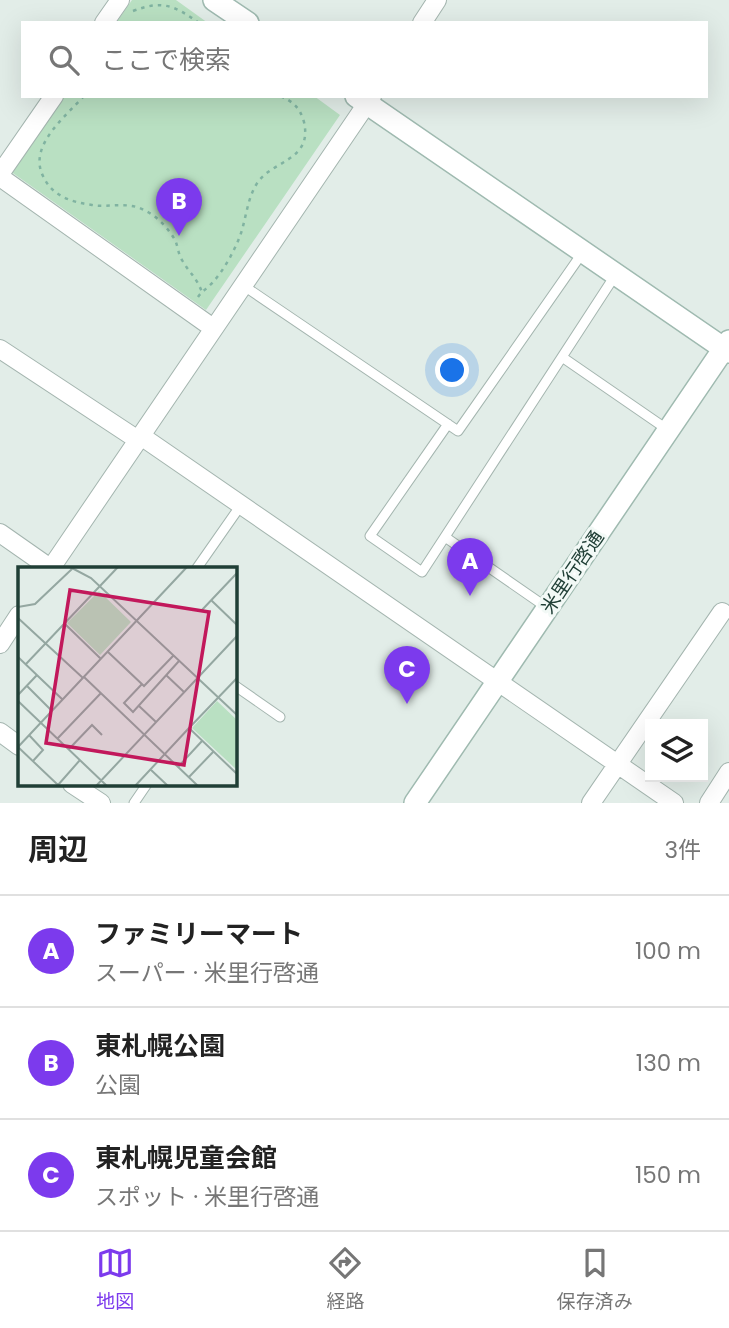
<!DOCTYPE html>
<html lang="ja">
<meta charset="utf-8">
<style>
body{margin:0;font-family:Poppins,"Noto Sans JP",sans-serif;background:#f6f6f6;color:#222}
.controls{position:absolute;right:21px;bottom:21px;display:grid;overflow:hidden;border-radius:0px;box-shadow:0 7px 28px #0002}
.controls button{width:63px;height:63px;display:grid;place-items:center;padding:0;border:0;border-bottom:2px solid #e0e0e0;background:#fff;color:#222;font:35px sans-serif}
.you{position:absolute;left:453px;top:371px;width:24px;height:24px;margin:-18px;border:5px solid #fff;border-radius:50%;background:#1a73e8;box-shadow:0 0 0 10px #1a73e833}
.badge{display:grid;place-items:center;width:46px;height:46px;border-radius:50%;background:#7c3aed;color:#fff;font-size:23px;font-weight:700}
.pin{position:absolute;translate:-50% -58px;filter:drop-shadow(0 2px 4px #0008)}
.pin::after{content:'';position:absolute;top:37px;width:24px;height:21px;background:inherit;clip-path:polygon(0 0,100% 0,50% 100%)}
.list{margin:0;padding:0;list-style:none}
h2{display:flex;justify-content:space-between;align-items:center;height:91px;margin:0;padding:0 28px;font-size:30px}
h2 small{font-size:23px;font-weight:400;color:#767676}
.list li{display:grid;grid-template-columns:46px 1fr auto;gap:21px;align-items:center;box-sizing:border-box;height:112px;padding:0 28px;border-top:2px solid #e0e0e0}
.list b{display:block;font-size:26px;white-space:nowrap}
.list p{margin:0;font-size:23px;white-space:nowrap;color:#767676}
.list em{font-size:23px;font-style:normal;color:#767676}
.icon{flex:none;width:38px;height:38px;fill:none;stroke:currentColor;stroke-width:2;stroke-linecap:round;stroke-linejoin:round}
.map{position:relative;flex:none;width:729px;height:803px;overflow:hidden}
.search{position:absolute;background:#fff;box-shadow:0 7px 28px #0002;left:21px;right:21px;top:21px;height:77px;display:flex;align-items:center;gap:18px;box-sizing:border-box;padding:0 24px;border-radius:0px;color:#767676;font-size:26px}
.sheet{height:427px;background:#fff}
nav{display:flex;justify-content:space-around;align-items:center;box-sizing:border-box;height:98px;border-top:2px solid #e0e0e0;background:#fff;font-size:19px;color:#767676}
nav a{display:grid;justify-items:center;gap:4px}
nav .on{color:#7c3aed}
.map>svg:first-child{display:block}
.green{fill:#b9e0c2}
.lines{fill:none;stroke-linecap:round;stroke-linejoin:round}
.lane-casing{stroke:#a4b5af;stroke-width:11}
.street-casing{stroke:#a4b5af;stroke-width:20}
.secondary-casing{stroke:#9fbab0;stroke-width:24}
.path{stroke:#80b3a1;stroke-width:2.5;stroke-dasharray:3.5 5;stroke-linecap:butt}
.lane{stroke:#fff;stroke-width:9}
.street{stroke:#fff;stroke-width:18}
.secondary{stroke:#fff;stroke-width:21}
.labels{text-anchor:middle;stroke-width:6;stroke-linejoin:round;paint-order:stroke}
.street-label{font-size:19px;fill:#203f36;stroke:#f2f9f6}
.inset-road{fill:none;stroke:#94a7a1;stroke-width:2}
.view{fill:#c2185b;fill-opacity:0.15;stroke:#c2185b;stroke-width:3.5}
.inset-edge{fill:none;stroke:#203f36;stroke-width:3.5}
</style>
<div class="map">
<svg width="729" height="803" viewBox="0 0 729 803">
<rect width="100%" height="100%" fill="#e2ede8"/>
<path class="green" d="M132 0H176L208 23H116Z
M63 96H314L340 115 206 310 10 171Z"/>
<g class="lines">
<defs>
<path id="lane" d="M244 286 458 431 583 252
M562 357 668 430
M448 424 370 536 422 572 616 274
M445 537 546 607
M197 568 241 505
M234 685 280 717
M134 803 147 784"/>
<path id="street" d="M104 23 120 0
M422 23 437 0
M0 174 54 96
M0 177 213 328
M0 349 138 440
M141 436 674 803
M0 533 50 568
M51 568 372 96
M0 644 19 615
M0 732 19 746
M72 784 101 803
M591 803 722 612
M709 803 729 772"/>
<path id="secondary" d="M214 0 248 23
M356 96 729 352
M415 803 729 341"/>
</defs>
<use href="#lane" class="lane-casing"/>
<use href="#street" class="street-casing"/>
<use href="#secondary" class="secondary-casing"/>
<path class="path" d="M133 11C162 0 174 5 199 23
M84 96C65 117 28 146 43 176 52 196 71 202 92 205 109 208 127 201 144 210 157 216 168 228 175 240 178 246 178 254 182 260 190 274 195 275 202 292
M198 297C202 291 208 288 213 282 223 271 232 255 238 241 246 223 246 202 256 185 270 160 313 162 304 122 300 108 294 102 280 96"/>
<use href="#lane" class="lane"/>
<use href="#street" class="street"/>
<use href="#secondary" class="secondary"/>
</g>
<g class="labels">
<g class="street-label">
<text transform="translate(572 572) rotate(-56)" y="7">米里行啓通</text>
</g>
</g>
<g transform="translate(18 567)">
<rect width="219" height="219" fill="#e2ede8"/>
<path d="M81 24 113 55 82 88 49 56ZM199 134 219 153V203L174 161Z" fill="#b9e0c2"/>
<path class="inset-road" d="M52 0 73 11 219 148M193 33 219 58M0 40 17 37 55 1M183 44 219 6M0 51 65 111M47 57 83 92M90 85 126 119 155 89M0 90 45 133M8 97 100 0M148 108 166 125M66 110 180 219M219 111 171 161 219 207M124 117 106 136 115 145 161 94M9 119 34 144M0 128 19 108M0 134 89 219M121 139 138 155M11 168 25 183 15 194M40 171 83 126M0 180 169 0M0 180 40 218M51 182 74 158 84 168M160 200 184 174M132 202 150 219M171 210 196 184M40 218 62 193M78 219 219 69M117 219 171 161"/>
<path class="view" d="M52 23 191 45 166 198 28 176Z"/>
<rect width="219" height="219" class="inset-edge"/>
</g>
</svg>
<div class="controls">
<button><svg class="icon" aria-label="layers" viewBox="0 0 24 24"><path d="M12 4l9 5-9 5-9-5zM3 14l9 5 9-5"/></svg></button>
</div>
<div class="you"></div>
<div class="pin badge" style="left:470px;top:596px">A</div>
<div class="pin badge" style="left:179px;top:236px">B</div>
<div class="pin badge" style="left:407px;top:704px">C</div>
<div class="search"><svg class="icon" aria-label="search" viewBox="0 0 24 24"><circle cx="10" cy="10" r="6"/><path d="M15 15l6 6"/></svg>ここで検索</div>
</div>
<section class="sheet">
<h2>周辺<small>3件</small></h2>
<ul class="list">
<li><span class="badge">A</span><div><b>ファミリーマート</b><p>スーパー · 米里行啓通</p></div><em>100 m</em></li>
<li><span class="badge">B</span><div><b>東札幌公園</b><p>公園</p></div><em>130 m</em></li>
<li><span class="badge">C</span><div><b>東札幌児童会館</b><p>スポット · 米里行啓通</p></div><em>150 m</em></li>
</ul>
</section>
<nav>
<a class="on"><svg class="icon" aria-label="map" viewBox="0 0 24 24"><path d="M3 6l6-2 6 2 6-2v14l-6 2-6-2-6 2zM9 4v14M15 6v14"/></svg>地図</a>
<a><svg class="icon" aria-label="directions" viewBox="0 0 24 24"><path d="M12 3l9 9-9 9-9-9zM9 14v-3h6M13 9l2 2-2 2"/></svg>経路</a>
<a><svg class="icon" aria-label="saved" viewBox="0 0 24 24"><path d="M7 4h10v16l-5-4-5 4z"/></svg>保存済み</a>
</nav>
